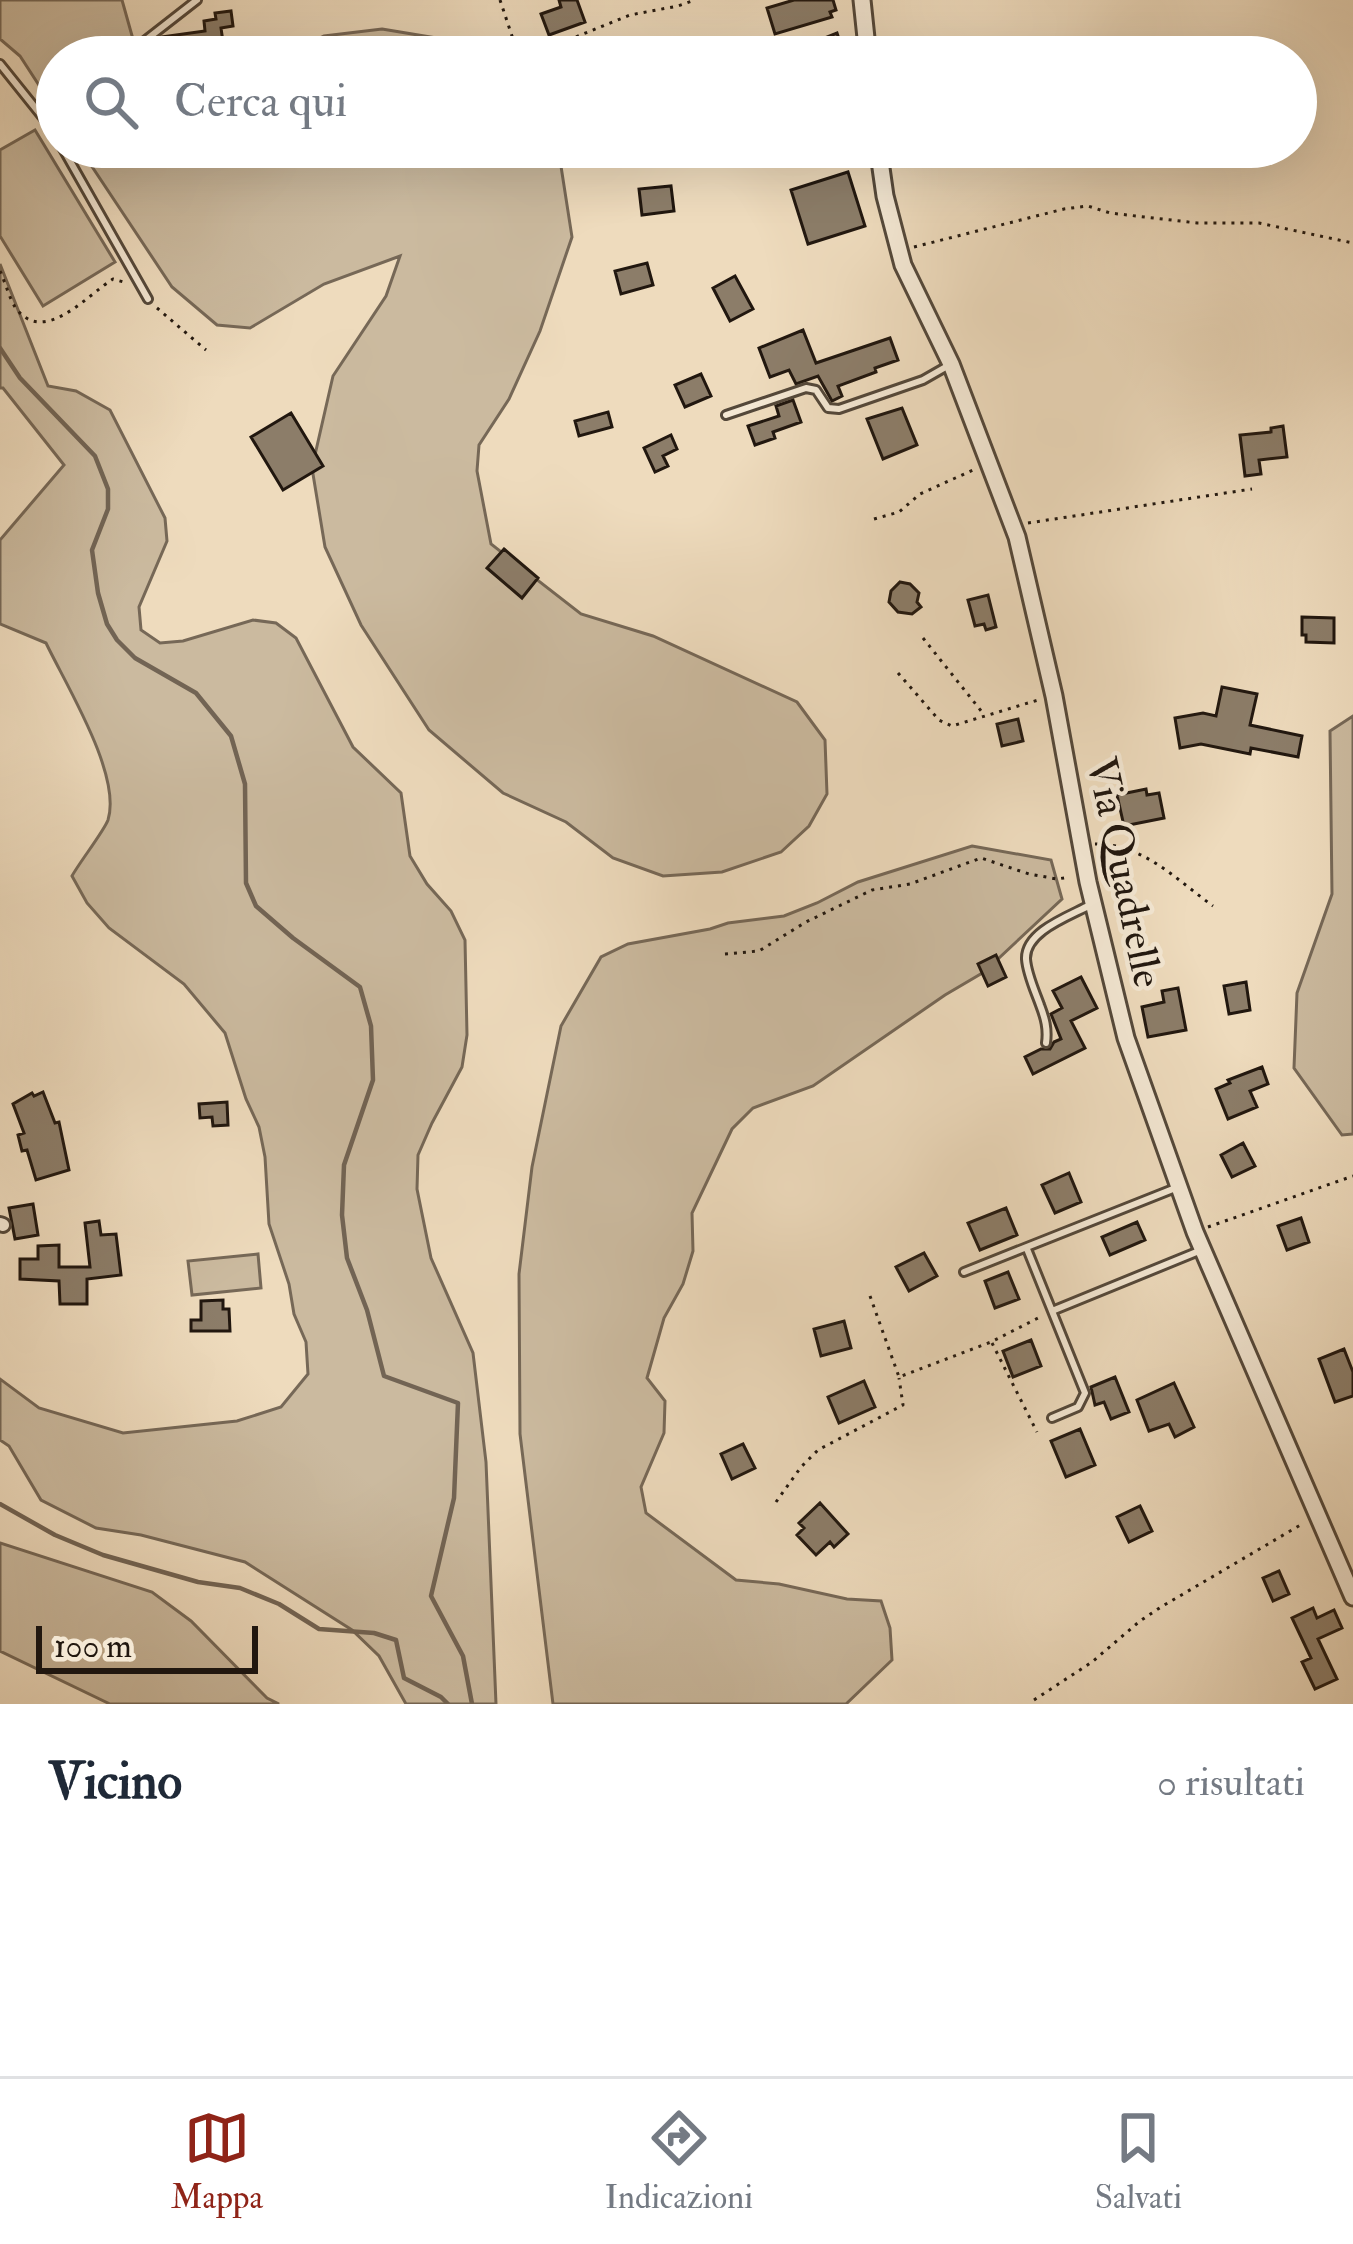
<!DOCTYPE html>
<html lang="it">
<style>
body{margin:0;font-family:"IM FELL Double Pica",serif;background:#f6f6f7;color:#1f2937}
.scale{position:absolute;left:36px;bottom:30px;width:222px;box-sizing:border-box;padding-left:12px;border:6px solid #21170f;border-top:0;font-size:33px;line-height:42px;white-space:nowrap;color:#21170f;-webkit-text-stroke:9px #f4e8d4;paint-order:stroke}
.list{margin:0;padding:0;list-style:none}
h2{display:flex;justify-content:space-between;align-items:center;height:156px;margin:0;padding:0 48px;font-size:51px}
h2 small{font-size:39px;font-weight:400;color:#747a83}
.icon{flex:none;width:66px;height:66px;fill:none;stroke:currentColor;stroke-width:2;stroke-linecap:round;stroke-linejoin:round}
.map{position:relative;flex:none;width:1353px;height:1704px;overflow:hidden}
.search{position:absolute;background:#fff;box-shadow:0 12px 48px #0002;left:36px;right:36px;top:36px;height:132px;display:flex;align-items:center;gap:30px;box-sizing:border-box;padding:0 42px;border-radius:66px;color:#747a83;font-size:45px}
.sheet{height:372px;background:#fff}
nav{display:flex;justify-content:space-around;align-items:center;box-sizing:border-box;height:168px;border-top:3px solid #e0e1e3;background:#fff;font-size:33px;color:#747a83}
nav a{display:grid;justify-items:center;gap:6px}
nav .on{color:#8f2418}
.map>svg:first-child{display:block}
.green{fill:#cbba9f;stroke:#766857;stroke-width:3}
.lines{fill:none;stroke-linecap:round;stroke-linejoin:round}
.stream{stroke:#726454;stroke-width:4.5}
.building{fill:#8c7d69;stroke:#21170f;stroke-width:3}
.service-casing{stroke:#54483a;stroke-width:12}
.minor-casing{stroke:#54483a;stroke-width:18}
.tertiary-casing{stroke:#54483a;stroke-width:21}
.path{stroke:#21170f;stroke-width:3;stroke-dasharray:3 6;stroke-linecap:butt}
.service{stroke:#f4e8d4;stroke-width:6}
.minor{stroke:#f4e8d4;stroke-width:12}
.tertiary{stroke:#f4e8d4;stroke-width:15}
.labels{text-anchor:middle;stroke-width:9;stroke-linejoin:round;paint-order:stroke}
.street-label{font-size:42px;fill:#21170f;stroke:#f4e8d4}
</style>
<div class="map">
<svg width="1353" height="1704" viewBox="0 0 1353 1704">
<rect width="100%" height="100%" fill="#eedbbd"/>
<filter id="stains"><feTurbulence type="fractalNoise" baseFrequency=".00167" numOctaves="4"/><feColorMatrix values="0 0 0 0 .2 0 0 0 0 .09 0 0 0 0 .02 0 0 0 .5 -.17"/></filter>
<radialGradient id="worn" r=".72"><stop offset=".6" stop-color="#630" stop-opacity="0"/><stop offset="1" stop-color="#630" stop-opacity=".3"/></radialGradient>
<path class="green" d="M0 0H122L138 57H57V113L20 56 0 39Z
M382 29 442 39 456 57H281L324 36Z
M35 130 115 262 43 306 0 236V150Z
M79 147H558L572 237 540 331 509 399 479 445 477 471 491 544 581 614 653 636 797 702 825 740 827 794 809 826 781 852 722 872 663 876 613 858 566 822 503 793 429 730 361 625 325 547 312 468 333 376 386 296 400 256 324 284 250 328 217 325 172 287Z
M0 264 48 386 76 391 110 410 165 518 167 541 139 607 141 630 160 643 183 641 253 620 276 623 296 638 353 747 401 793 410 856 427 884 451 911 465 940 467 1035 462 1067 432 1123 418 1155 417 1189 431 1258 473 1353 486 1462 496 1704H406L379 1656 352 1630 245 1562 141 1535 96 1528 41 1500 9 1446 0 1440V1379L39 1408 123 1433 237 1421 281 1407 308 1374 306 1342 294 1314 289 1284 269 1224 265 1157 259 1127 246 1099 225 1033 184 984 109 928 87 903 72 876C79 863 104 831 108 820 122 775 66 685 46 643L0 624V540L64 465 3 388H0Z
M1353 716V1134L1342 1135 1294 1068 1297 993 1332 894 1330 731Z
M972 846 1051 860 1062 899 984 972 945 995 813 1086 753 1108 732 1129 692 1213 693 1251 683 1284 664 1318 647 1378 665 1401 664 1433 641 1487 646 1513 736 1580 779 1584 847 1599 881 1601 890 1628 892 1660 846 1704H553L520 1434 519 1274 532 1167 561 1026 601 957 628 944 710 929 728 923 784 916 817 903 858 882Z
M258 1254 261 1288 192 1295 188 1261Z
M0 1543 152 1592 191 1621 267 1698 279 1704H110L0 1651Z"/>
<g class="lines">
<path class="stream" d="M0 348 20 378 95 456 108 489V509L92 550 98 593 107 624 117 640 135 658 196 693 231 736 245 784 246 883 256 906 293 938 360 987 371 1026 373 1080 344 1165 342 1215 347 1258 367 1310 384 1376 458 1403 454 1498 431 1596 463 1656 472 1704
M0 1504 55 1535 103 1555 198 1582 240 1588 279 1604 319 1629 374 1633 396 1640 404 1678 441 1697 448 1704"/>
</g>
<path class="building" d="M559 0H577L585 22 549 35 541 14 561 7Z
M794 0H833L836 10 830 12 832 17 775 34 767 8Z
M231 11 233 26 221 28 224 49 183 54V57H153L151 45 162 37 205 31 204 21 216 19 215 13Z
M837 33 844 54 812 57 807 45Z
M848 172 865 226 808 244 791 190Z
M671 186 674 211 642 215 639 189Z
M647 263 653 285 621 294 615 271Z
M735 276 753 309 730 321 713 288Z
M803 330 816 363 890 338 898 360 875 368 876 372 838 386 842 396 832 401 818 376 796 384 789 370 770 377 759 348Z
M701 374 711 396 685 407 675 385Z
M793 400 801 422 773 432 775 438 755 445 748 426 779 416 776 406Z
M902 408 917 445 883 459 867 419Z
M608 412 612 427 579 436 575 421Z
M291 413 323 466 283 490 251 437Z
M1283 426 1287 457 1259 460 1261 474 1245 476 1240 435 1271 432V428Z
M671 435 677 449 663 456 668 466 655 472 644 448Z
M504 549 538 578 522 598 487 568Z
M900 582 910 584 919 593 917 602 921 607 912 614 898 612 889 602 891 591Z
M988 595 996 627 986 630 984 624 975 626 968 600Z
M1302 617 1334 618V643L1306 642V635H1302Z
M1222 687 1257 694 1250 725 1302 736 1298 757 1251 748 1250 754 1201 744 1180 748 1175 718 1203 713 1216 716Z
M1018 719 1023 741 1002 746 997 724Z
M1146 789 1147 795 1159 793 1164 818 1124 826 1117 795Z
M996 955 1006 977 988 986 978 964Z
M1081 977 1097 1008 1071 1021 1085 1048 1033 1074 1025 1057 1041 1049H1050L1054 1042 1061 1039 1051 1014 1062 1008 1053 991Z
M1246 982 1250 1010 1229 1014 1224 986Z
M1178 988 1186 1030 1148 1037 1142 1007 1164 1002 1162 991Z
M1262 1067 1268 1084 1250 1091 1257 1107 1228 1119 1216 1089 1230 1083 1228 1080Z
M43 1092 55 1123 59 1122 69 1170 36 1180 27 1150 22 1151 18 1135 24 1133 13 1104 32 1093 34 1096Z
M227 1102 228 1125 213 1126 212 1117 200 1118 199 1104Z
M1243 1143 1255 1166 1232 1177 1221 1155Z
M1069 1173 1081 1202 1055 1213 1042 1185Z
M33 1204 38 1235 15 1239 9 1208Z
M1006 1208 1017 1235 980 1250 968 1223Z
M1301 1218 1309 1242 1287 1250 1278 1226Z
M99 1221 101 1235 116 1234 121 1275 87 1279V1304H60L59 1281 20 1279V1259H38V1246L59 1245V1267H90L85 1223Z
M1137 1222 1145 1240 1110 1255 1102 1237Z
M924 1253 937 1276 909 1291 896 1267Z
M1008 1272 1019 1299 995 1308 985 1281Z
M223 1300V1309H229L230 1331H191V1320H201V1301Z
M844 1321 851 1348 821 1356 814 1329Z
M1031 1340 1041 1366 1013 1377 1003 1351Z
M1344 1349 1353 1372V1396L1335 1402 1319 1359Z
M1115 1377 1129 1412 1111 1419 1104 1402 1095 1405 1091 1387Z
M864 1381 875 1407 839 1423 828 1397Z
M1174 1383 1194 1427 1175 1437 1169 1424 1149 1431 1137 1400Z
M1080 1429 1095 1465 1066 1477 1051 1441Z
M743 1444 755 1468 732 1479 721 1454Z
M820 1503 848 1534 834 1547 830 1542 816 1555 797 1535 804 1528 799 1523Z
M1140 1506 1152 1531 1129 1542 1117 1517Z
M1279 1571 1289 1594 1273 1601 1263 1578Z
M1313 1608 1317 1618 1334 1610 1342 1628 1318 1639 1337 1679 1315 1689 1302 1662 1311 1658 1292 1618Z"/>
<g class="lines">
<defs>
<path id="service" d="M124 57 197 0
M0 64 49 125 57 139
M62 147 148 299
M726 415 806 388 816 390 828 408 839 409 923 380 951 364
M1046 1043C1048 1029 1045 1018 1040 1005 1035 991 1027 974 1026 959 1025 931 1070 916 1090 905
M1027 1249 1085 1393 1078 1407 1052 1418
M964 1272 1178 1187
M1052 1311 1199 1251"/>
<path id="minor" d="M0 1224 3 1225"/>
<path id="tertiary" d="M862 0 868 57
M878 147 885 196 903 265 951 364 1017 537 1054 696 1088 882 1126 1038 1195 1232 1353 1597"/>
</defs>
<use href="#service" class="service-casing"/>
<use href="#minor" class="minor-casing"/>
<use href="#tertiary" class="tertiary-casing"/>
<path class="path" d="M500 0 519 57
M526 57 630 15 678 6 695 0
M914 247 1064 209 1088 206 1110 213 1197 223H1259L1353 243
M0 271C5 282 9 297 15 307 43 347 86 296 113 279L127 283
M157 308 206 350
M874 519 899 512 920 494 973 470
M1028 523 1252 489
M923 638 982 712
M898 673 939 720 952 726 1038 700
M1095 844C1142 843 1177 880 1213 906
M725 954 759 951 806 922 872 890 910 884 981 858 1029 874 1057 879 1070 877
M1208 1227 1353 1176
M870 1296 899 1377 991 1342 1040 1317
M992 1343 1037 1432
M776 1502 801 1467 818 1450 903 1405 899 1378
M1034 1700 1092 1662 1140 1621 1161 1607 1302 1524"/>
<use href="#service" class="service"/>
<use href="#minor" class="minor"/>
<use href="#tertiary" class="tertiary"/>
</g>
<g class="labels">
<g class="street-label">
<text transform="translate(1126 872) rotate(78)" y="15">Via Quadrelle</text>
</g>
</g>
<rect width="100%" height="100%" filter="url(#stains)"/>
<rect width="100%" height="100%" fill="url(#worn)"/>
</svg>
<div class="scale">100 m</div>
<div class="search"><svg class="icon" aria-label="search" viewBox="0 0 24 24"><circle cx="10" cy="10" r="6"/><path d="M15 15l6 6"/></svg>Cerca qui</div>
</div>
<section class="sheet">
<h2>Vicino<small>0 risultati</small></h2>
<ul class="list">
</ul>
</section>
<nav>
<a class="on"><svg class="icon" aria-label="map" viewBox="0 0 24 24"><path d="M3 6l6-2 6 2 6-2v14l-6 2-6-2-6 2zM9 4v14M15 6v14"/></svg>Mappa</a>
<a><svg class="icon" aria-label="directions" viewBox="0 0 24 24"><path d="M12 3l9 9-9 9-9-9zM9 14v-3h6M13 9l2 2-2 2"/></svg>Indicazioni</a>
<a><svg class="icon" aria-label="saved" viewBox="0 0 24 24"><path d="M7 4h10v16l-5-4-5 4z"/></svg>Salvati</a>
</nav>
